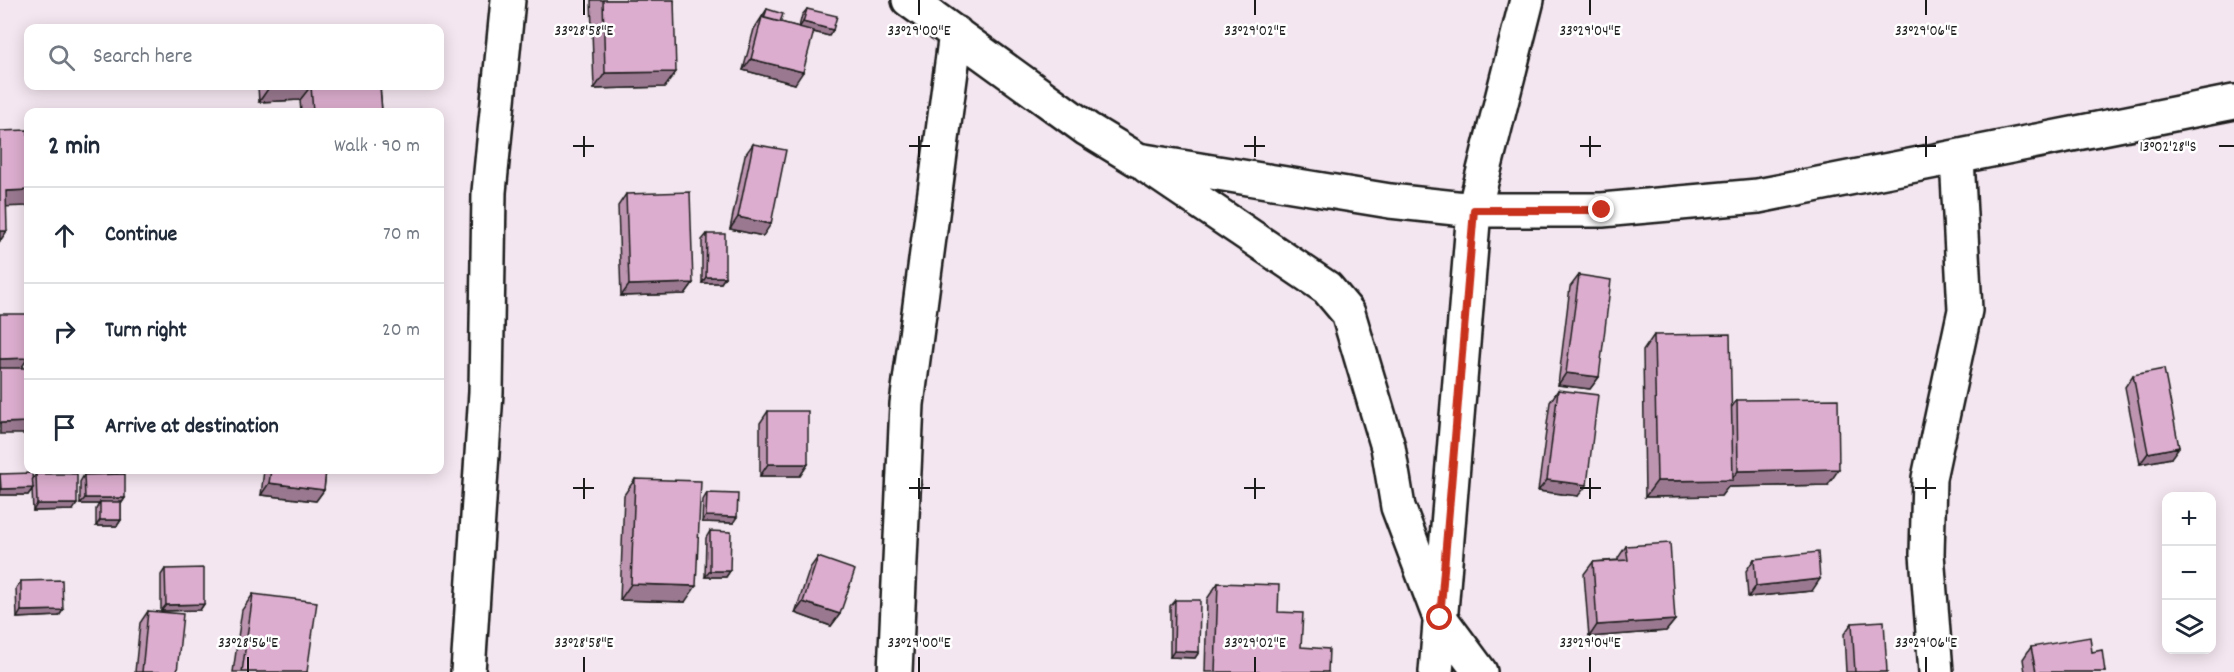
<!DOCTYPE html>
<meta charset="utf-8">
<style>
body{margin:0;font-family:Dekko,sans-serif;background:#f6f6f7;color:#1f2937}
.controls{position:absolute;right:18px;bottom:18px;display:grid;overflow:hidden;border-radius:12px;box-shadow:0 3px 15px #0003}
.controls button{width:54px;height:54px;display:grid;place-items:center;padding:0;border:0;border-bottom:2px solid #e0e1e3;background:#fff;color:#1f2937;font:30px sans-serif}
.stop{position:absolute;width:18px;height:18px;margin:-14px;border:4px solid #c8321e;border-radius:50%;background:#fff}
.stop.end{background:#c8321e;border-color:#fff;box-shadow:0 2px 6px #0008}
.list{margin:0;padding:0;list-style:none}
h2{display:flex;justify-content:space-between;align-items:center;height:78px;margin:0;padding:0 24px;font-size:26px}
h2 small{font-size:20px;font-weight:400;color:#747a83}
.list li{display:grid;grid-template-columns:39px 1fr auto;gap:18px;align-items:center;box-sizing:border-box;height:96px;padding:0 24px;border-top:2px solid #e0e1e3}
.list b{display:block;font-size:22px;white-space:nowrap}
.list em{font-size:20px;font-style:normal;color:#747a83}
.icon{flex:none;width:33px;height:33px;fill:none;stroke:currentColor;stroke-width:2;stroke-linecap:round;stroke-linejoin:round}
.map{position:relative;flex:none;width:2234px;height:672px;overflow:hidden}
.search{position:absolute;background:#fff;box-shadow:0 3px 15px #0003;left:24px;top:24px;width:420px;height:66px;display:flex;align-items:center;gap:15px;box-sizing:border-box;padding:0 21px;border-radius:12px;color:#747a83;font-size:22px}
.panel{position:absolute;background:#fff;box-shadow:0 3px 15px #0003;left:24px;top:108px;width:420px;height:366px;border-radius:12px}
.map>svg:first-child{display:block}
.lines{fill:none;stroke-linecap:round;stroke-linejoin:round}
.minor-casing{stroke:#1c1c1c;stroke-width:38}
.minor{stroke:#fff;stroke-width:33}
.wall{fill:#bd95b1;stroke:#1c1c1c;stroke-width:1.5}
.shaded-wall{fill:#9a7990;stroke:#1c1c1c;stroke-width:1.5}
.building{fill:#dcadce;stroke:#1c1c1c;stroke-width:1.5}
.route{stroke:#c8321e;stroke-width:8}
.ticks{fill:none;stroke:#1c1c1c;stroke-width:2}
.ticks-label{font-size:15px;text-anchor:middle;fill:#1c1c1c;stroke:#fff;stroke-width:5;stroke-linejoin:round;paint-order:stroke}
</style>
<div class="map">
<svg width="2234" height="672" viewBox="0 0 2234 672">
<rect width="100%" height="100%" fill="#f4e6f0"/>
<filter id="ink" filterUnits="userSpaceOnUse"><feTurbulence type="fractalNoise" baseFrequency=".0167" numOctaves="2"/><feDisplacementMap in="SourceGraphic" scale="12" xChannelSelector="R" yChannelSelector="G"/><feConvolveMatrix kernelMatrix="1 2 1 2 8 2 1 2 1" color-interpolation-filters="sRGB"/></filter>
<g filter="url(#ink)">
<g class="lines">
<defs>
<path id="minor" d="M909 0 1087 129 1138 160 1390 201 1474 210H1602L1758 196 2234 102
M1147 166 1327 288 1348 313 1388 447 1398 507 1440 618 1480 672
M468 672 486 392 489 192 508 0
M895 672 907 404 956 33
M1436 672 1474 210 1527 0
M1936 672 1927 554 1929 478 1965 310 1957 158"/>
</defs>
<use href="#minor" class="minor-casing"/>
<use href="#minor" class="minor"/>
</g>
<path class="wall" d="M591 0H674L665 87 594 89Z
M767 9 780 22 799 27 802 15 807 9 833 30 829 36 813 32 795 84 743 70 754 29Z
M258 86H380L382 112H301L300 100 259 102Z
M753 144 763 236 730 229 745 155Z
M626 194 693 283 685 294 621 296 618 206Z
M707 234 725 277 721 283H702V240Z
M1579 275 1599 377 1590 389 1558 385 1570 287Z
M1654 335 1731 408 1737 400 1828 485 1728 487 1721 496 1645 497 1643 351Z
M2133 375 2171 458 2140 464 2125 387Z
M1558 390 1578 496 1538 491 1550 402Z
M768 411 808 464 800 476H760V423Z
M264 470H326L324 490 316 501 261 495Z
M0 474 32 480 36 474 73 510 33 511 32 489 28 495H0Z
M84 475 125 498 121 504V520L117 526H96V509L99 504H80V482Z
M635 479 685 602 620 600 624 495Z
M707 493 733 523 702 522 703 500Z
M710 531 730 571 726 577H705L706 538Z
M1626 546 1675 620 1666 631 1589 637 1584 574 1593 562 1618 560V558Z
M818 557 840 614 831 626 795 613 810 568Z
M1754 559 1812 591 1748 597 1746 571Z
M165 569 204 604 200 610 161 611V575Z
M21 581 63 610 59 616 17 618 16 588Z
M1218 583 1278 612 1301 647 1328 672H1205L1207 599Z
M253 594 307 672H233L242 610Z
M1175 600 1199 652 1195 658 1170 657V606Z
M148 611 177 672H135L140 623Z
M1852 623 1887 672H1846L1844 634Z
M2031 647 2092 652 2105 672H2025L2023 659Z"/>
<path class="shaded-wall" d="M803 22 833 30 829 36 799 28Z
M751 59 803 72 795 84 743 70Z
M676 72 665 87 594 89 605 73Z
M270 86H311L300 100 259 102Z
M28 190V206L0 207 6 191Z
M738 217 771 224 763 236 730 229Z
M0 231H7L0 241Z
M706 277H725L721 283H702Z
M693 283 685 294 621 296 629 285Z
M28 358 20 370H0V359Z
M1566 373 1599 377 1590 389 1558 385Z
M28 422V429L25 434H0V423Z
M2179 447 2171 458 2140 464 2148 453Z
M768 464H808L800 476H760Z
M1839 469 1828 485 1728 487 1721 496 1645 497 1657 481 1731 480 1738 471Z
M96 470H120L117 474 92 475Z
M1547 480 1587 485 1578 496 1538 491Z
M269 483 324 490 316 501 261 495Z
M33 488 28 495H0L1 489Z
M85 498H125L121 504 100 502 99 504H80Z
M37 504H77L73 510 33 511Z
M706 516 737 517 733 523 702 522Z
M100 520H121L117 526H96Z
M710 571H730L726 577H705Z
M1820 579 1812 591 1748 597 1756 586Z
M631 584 696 586 685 602 620 600Z
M803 602 840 614 831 626 795 613Z
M204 604 200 610 161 611 166 605Z
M63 610 59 616 17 618 21 611Z
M1675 620 1666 631 1589 637 1597 625Z
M1174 651 1199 652 1195 658 1170 657Z"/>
<path class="building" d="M603 0H674L676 72 605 73Z
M767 9 783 14 780 22 764 18Z
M807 9 837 16 833 30 803 22Z
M762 17 814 31 803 72 751 59Z
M311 86H380L382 112H313Z
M28 130V190L6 191 7 231H0V131Z
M753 144 786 150 771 224 738 217Z
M690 192 693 283 629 285 626 194Z
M707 234H725V277H706Z
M1579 275 1611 280 1599 377 1566 373Z
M0 314H27L28 358 0 359Z
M1730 334 1733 480 1657 481 1654 335Z
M0 368H28V422L0 423Z
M2164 369 2179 447 2148 453 2133 375Z
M1558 390 1598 395 1587 485 1547 480Z
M1838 399 1839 469 1738 471 1737 400Z
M768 411H808V464H768Z
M271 470H326L324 490 269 483Z
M32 473 33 488 1 489 0 474Z
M36 474H77V504H37Z
M125 474V498H85L84 475Z
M635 479 701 481 696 586 631 584Z
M707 493 738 494 737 517 706 516Z
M100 502H121V520H100Z
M710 531 731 532 730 571H710Z
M1670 543 1675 620 1597 625 1593 562 1628 560 1626 546Z
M1818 552 1820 579 1756 586 1754 559Z
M818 557 855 570 840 614 803 602Z
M204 568V604L166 605 165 569Z
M62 580 63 610 21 611V581Z
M1218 583 1279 585 1278 612 1303 613 1301 647 1329 649 1328 672H1215Z
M253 594 317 602 307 672H242Z
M1175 600H1200L1199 652 1174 651Z
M148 611 183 614 177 672H142Z
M1884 621 1887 672H1855L1852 623Z
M2090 637 2092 652 2102 650 2105 672H2036L2031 647Z"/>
</g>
<g class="lines" filter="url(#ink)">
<path class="route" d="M1440 618 1474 210H1602"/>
</g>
<path class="ticks" d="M584 0V15M919 0V15M1255 0V15M1590 0V15M1926 0V15M584 136V157M919 136V157M1255 136V157M1590 136V157M1926 136V157M573 146H594M909 146H930M1244 146H1265M1580 146H1601M1915 146H1936M2219 146H2234M584 478V499M919 478V499M1255 478V499M1590 478V499M1926 478V499M573 488H594M909 488H930M1244 488H1265M1580 488H1601M1915 488H1936M248 657V672M584 657V672M919 657V672M1255 657V672M1590 657V672M1926 657V672"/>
<g class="ticks-label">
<text x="584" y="35">33°28'58"E</text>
<text x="919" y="35">33°29'00"E</text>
<text x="1255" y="35">33°29'02"E</text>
<text x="1590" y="35">33°29'04"E</text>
<text x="1926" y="35">33°29'06"E</text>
<text x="2168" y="151">13°02'28"S</text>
<text x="248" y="647">33°28'56"E</text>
<text x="584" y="647">33°28'58"E</text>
<text x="919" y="647">33°29'00"E</text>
<text x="1255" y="647">33°29'02"E</text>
<text x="1590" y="647">33°29'04"E</text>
<text x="1926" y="647">33°29'06"E</text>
</g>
</svg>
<div class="controls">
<button>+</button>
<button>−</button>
<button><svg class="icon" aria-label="layers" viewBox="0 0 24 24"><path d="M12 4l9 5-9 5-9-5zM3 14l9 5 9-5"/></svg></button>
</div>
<div class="stop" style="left:1440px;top:618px"></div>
<div class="stop end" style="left:1602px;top:210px"></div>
<div class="search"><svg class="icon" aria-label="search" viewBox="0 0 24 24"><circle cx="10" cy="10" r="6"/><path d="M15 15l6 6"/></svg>Search here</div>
<section class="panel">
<h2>2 min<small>Walk · 90 m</small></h2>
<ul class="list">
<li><svg class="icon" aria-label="ahead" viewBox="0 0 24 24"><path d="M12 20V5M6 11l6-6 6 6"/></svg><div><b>Continue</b></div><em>70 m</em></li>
<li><svg class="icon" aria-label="right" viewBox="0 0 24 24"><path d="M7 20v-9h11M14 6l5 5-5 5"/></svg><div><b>Turn right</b></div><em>20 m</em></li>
<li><svg class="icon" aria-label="arrive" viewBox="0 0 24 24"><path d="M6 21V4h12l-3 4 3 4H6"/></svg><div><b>Arrive at destination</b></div></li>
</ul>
</section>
</div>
